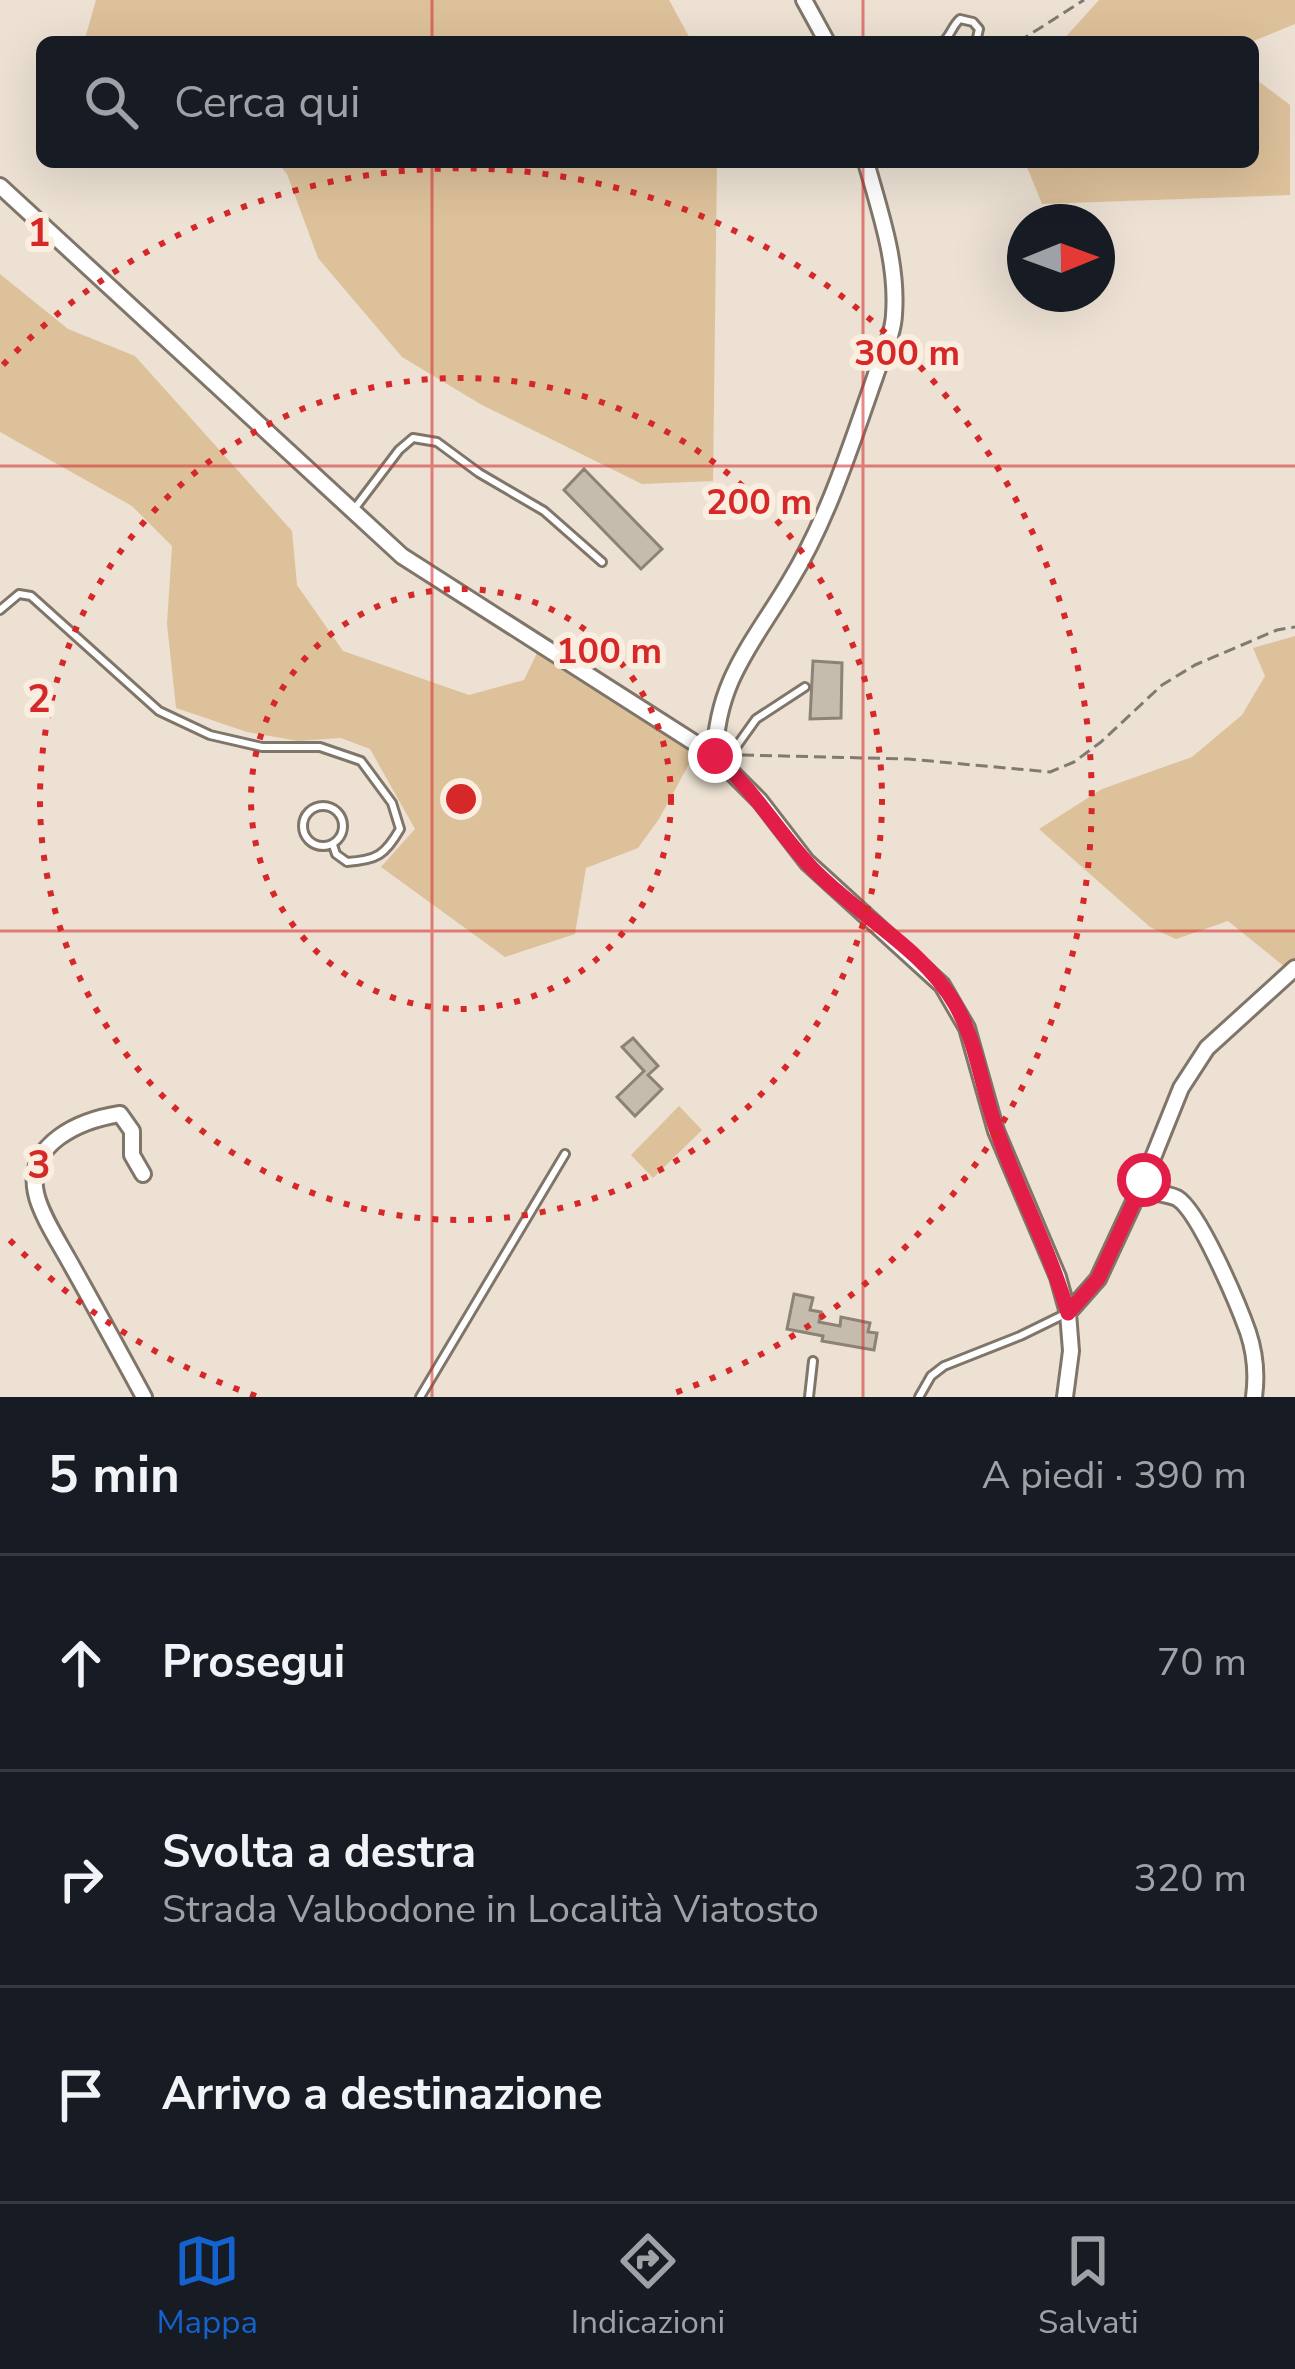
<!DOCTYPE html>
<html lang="it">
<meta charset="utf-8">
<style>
body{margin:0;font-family:"Nunito Sans",sans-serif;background:#20242c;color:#f1f3f6}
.compass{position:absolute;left:1007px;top:204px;width:108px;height:108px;border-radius:50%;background:#171b24;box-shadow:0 12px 48px #0002;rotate:89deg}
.stop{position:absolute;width:36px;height:36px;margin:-27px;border:9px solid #e11d48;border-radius:50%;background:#fff}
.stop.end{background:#e11d48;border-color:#fff;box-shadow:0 3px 12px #0008}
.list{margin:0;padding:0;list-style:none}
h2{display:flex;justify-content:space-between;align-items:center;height:156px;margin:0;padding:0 48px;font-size:51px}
h2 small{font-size:39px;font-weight:400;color:#9ea1a6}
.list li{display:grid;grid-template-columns:78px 1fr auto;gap:36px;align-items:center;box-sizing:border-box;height:216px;padding:0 48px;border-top:3px solid #363941}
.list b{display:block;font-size:45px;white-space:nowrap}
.list p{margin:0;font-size:39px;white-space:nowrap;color:#9ea1a6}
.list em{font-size:39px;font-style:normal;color:#9ea1a6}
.icon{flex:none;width:66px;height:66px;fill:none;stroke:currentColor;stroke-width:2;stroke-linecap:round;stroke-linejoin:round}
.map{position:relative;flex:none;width:1295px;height:1397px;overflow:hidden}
.search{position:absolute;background:#171b24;box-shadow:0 12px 48px #0002;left:36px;right:36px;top:36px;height:132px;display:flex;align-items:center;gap:30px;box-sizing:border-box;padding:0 42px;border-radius:18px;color:#9ea1a6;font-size:45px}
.sheet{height:804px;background:#171b24}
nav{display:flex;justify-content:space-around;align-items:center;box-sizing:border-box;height:168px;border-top:3px solid #363941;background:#171b24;font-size:33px;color:#9ea1a6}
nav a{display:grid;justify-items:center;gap:6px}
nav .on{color:#1462cd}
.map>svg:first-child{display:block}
.green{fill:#ddc19b}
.building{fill:#c6bcae;stroke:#8c8275;stroke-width:3}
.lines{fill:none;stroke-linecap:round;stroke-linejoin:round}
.lane-casing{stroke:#7f7569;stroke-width:12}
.street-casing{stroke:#7f7569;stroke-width:20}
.path{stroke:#817a70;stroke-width:3;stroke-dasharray:12 6;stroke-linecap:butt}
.lane{stroke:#fff;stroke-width:6}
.street{stroke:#fff;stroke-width:14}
.route{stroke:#e11d48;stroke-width:15}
.grid{fill:none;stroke:#d62828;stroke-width:3;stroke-opacity:0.55}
.ring{fill:none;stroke:#d62828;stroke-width:6;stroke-dasharray:6 12}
.grid-label{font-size:39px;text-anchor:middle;font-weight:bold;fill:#d62828;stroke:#f9eee0;stroke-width:12;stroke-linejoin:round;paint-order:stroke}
.centre{fill:#d62828;stroke:#f9eee0;stroke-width:6}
.ring-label{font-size:36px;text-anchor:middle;font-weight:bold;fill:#d62828;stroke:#f9eee0;stroke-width:12;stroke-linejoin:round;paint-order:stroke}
</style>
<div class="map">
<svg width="1295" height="1397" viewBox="0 0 1295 1397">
<rect width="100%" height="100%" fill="#ece1d3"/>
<path class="green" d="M96 0H669L692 42H84Z
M1099 0H1295V24L1251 42H1061Z
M1253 77 1290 105V195L1042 204 1025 162H1253Z
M277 162H717L713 481 642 484 482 405 402 357 318 258 287 174Z
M0 274 68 329 135 356 292 531 297 585 343 651 469 695 524 680 537 653 695 753 659 819 638 848 586 868 575 934 505 957 381 867 415 829 370 749 341 738 298 741 247 732 176 708 167 624 172 546 132 506 0 432Z
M1295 636V968L1291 972 1228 921 1176 939 1150 927 1039 829 1102 789 1192 757 1242 715 1265 676 1253 648Z
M679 1106 702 1130 653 1178 631 1155Z"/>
<path class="building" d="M584 469 662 549 641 569 564 490Z
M813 661 842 663 841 718 810 719Z
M633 1038 658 1066 648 1075 662 1089 635 1116 617 1097 644 1071 622 1047Z
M794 1294 813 1298 810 1310 821 1312 819 1322 840 1326 841 1317 870 1323 868 1332 877 1333 874 1350 822 1341 823 1336 787 1329Z"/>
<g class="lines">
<defs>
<path id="lane" d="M943 42C951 35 952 26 960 19L973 22 979 29 976 42
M355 508 399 450 413 438 437 442 479 473 544 511 602 562
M0 610 19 594 31 596 159 711 210 735 262 747H320L361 761 392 803 400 829C385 855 377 860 347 862L336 854 333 845
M726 761 756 719 805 687
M303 826a20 20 0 1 1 40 0a20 20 0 1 1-40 0Z
M420 1397 565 1154
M809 1397 813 1361
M919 1397 931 1376 944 1366 1020 1336 1065 1314"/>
<path id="street" d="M804 0 827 42
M0 186 402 556 715 756 760 801 807 862 942 985 967 1028 996 1131 1058 1277 1068 1313 1071 1351 1065 1397
M715 756C716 681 754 642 790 581 828 519 851 445 875 377 881 358 893 336 894 315 898 263 880 212 866 162
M143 1174 132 1155V1131L120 1114C81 1120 25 1143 36 1193 40 1213 58 1241 68 1259 94 1305 119 1351 144 1397
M1140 1190C1152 1193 1166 1193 1177 1198 1199 1211 1238 1304 1248 1332 1255 1353 1257 1375 1254 1397
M1068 1313 1098 1279 1144 1180 1181 1088 1207 1048 1295 968"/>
</defs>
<use href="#lane" class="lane-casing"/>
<use href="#street" class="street-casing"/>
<path class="path" d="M1018 42 1084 0
M742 755 908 759 1050 772 1074 762 1101 742 1162 685 1195 665 1277 630 1295 627"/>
<use href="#lane" class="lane"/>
<use href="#street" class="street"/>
</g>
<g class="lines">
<path class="route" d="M715 756C754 790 776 829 810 866 855 914 922 947 955 1004 978 1044 982 1092 998 1134 1020 1194 1050 1251 1068 1313L1098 1279 1144 1180"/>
</g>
<path class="grid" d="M432 0V42M863 0V42M432 162V1397M863 162V1397M0 466H1295M0 931H1295"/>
<g class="ring">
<circle cx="461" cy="799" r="210"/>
<circle cx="461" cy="799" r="421"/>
<path d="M256 1396A631 631 0 0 1 3 1233M3 365A631 631 0 1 1 666 1396"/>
</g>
<g class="grid-label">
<text x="39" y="246">1</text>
<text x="39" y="712">2</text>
<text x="39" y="1178">3</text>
</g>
<circle cx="461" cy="799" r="18" class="centre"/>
<g class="ring-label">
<text x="907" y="365">300 m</text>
<text x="759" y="514">200 m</text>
<text x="609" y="663">100 m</text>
</g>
</svg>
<svg class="compass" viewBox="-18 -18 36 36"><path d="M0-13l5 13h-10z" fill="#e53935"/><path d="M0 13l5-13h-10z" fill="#9ea1a6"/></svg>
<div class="stop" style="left:1144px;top:1180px"></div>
<div class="stop end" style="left:715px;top:756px"></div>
<div class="search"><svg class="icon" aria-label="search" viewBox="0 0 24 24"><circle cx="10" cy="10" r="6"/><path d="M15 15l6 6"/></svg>Cerca qui</div>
</div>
<section class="sheet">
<h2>5 min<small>A piedi · 390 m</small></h2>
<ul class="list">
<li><svg class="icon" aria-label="ahead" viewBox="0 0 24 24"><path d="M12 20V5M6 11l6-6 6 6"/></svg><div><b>Prosegui</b></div><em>70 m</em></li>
<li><svg class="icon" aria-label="right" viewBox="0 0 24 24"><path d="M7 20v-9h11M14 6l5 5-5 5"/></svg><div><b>Svolta a destra</b><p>Strada Valbodone in Località Viatosto</p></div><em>320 m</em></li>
<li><svg class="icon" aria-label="arrive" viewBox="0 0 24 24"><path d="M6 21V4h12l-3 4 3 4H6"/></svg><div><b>Arrivo a destinazione</b></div></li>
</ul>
</section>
<nav>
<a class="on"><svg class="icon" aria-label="map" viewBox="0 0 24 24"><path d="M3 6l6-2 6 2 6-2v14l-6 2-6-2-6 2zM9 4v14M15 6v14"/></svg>Mappa</a>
<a><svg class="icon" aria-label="directions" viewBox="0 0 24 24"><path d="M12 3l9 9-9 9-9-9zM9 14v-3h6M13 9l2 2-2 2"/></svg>Indicazioni</a>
<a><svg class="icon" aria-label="saved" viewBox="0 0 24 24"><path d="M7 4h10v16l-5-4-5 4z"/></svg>Salvati</a>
</nav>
